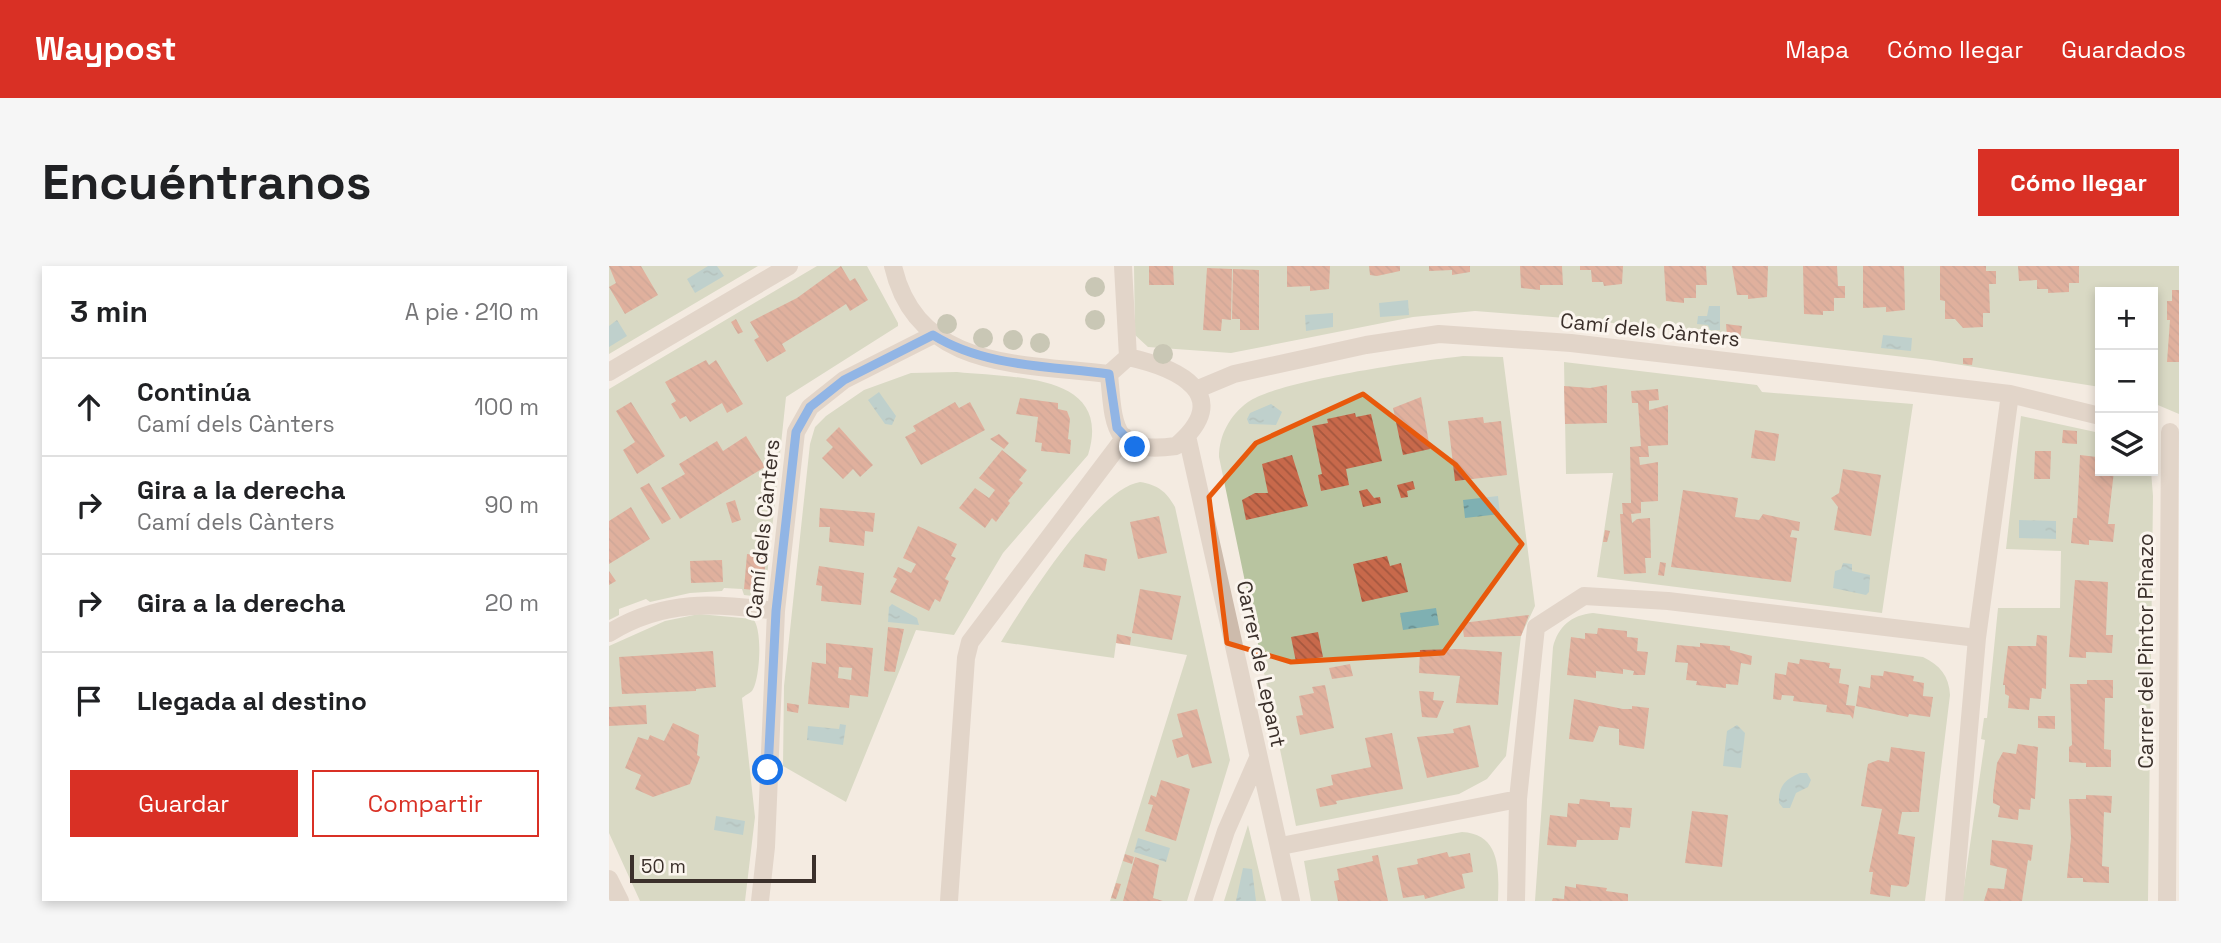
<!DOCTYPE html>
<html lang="es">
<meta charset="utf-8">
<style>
body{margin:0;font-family:"Space Grotesk",sans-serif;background:#f6f6f6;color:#202124}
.controls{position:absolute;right:21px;top:21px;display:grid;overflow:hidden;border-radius:0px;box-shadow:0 4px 10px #0003}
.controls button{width:63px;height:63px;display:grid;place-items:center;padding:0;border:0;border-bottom:2px solid #e0e0e0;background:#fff;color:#202124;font:35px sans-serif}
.scale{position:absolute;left:21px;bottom:18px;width:186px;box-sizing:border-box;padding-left:7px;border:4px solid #3b302b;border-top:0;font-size:19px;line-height:24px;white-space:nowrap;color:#3b302b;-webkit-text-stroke:5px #fbf5ee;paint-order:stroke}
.stop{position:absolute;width:21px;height:21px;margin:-16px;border:5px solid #1a73e8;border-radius:50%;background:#fff}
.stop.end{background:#1a73e8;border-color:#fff;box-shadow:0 2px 7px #0008}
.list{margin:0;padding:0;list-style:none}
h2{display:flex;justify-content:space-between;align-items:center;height:91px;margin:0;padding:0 28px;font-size:30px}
h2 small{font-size:23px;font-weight:400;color:#757577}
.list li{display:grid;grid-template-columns:46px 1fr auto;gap:21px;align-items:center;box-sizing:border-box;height:98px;padding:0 28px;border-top:2px solid #e0e0e0}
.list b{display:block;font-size:26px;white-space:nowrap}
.list p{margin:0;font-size:23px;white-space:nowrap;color:#757577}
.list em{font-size:23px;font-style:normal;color:#757577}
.actions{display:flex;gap:14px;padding:21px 28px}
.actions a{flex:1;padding:16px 0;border:2px solid #d93025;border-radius:0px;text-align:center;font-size:24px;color:#d93025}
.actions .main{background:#d93025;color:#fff}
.icon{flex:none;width:38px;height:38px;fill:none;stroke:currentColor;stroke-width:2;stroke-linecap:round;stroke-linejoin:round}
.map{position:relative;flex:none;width:1570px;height:635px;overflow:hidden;border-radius:0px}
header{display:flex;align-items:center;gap:42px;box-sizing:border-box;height:98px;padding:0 35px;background:#d93025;color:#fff}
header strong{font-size:33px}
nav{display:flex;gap:38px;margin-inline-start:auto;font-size:24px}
.intro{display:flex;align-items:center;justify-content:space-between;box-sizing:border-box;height:168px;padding:0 42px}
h1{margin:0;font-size:49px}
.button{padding:18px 32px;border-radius:0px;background:#d93025;color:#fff;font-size:24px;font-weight:700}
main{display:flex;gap:42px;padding:0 42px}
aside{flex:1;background:#fff;border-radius:0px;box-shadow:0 4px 10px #0003}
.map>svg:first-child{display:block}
.garden{fill:#b8c4a0}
.water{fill:url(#water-ripples)}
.building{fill:url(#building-back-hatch);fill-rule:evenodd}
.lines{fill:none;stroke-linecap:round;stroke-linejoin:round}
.minor{stroke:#cdbbac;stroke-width:18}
.tree{fill:#969b7f}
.route{stroke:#1a73e8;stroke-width:9}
.marked{fill:none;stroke:#e8590c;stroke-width:5;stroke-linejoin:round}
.labels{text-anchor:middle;stroke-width:6;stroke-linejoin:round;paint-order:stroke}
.street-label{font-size:21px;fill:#3b302b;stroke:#fbf5ee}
</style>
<header>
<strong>Waypost</strong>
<nav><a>Mapa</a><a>Cómo llegar</a><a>Guardados</a></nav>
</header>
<div class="intro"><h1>Encuéntranos</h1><a class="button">Cómo llegar</a></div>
<main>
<aside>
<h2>3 min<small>A pie · 210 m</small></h2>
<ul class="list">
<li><svg class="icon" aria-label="ahead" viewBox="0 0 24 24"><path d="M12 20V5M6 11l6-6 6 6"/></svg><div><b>Continúa</b><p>Camí dels Cànters</p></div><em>100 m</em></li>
<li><svg class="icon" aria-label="right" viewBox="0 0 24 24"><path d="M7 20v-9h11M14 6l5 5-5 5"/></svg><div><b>Gira a la derecha</b><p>Camí dels Cànters</p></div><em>90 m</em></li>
<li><svg class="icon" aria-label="right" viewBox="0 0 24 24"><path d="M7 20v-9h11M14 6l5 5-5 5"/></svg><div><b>Gira a la derecha</b></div><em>20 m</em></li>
<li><svg class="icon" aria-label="arrive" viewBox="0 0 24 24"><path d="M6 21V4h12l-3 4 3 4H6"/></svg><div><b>Llegada al destino</b></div></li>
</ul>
<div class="actions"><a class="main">Guardar</a><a>Compartir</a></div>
</aside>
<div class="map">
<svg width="1570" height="635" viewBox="0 0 1570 635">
<defs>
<pattern id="water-ripples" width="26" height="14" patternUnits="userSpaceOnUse" patternTransform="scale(1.75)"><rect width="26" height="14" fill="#7fb0b2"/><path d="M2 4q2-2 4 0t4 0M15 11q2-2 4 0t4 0" fill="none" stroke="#699091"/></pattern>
<pattern id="building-back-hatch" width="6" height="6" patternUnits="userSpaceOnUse" patternTransform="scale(1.75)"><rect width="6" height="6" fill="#c8694b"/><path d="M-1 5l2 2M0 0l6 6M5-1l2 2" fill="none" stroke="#a4573f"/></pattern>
</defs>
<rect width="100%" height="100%" fill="#f4ebe1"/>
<path class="garden" d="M0 0H149L0 88Z
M208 0H258L289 57V60L177 131 157 320 144 330 135 329 133 323 115 322 113 325 81 327 41 336 37 333 10 343V349L0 354V123Z
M525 0H1570V148L1544 137V26H1491V121L1321 94 969 53 866 45 804 51 622 87 539 81 526 69Z
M854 90 894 91 926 340 912 370 897 490 878 513 850 528 687 560 610 191C610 169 621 149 639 136 670 114 811 95 854 90Z
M955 96 1148 119 1153 126 1304 138 1273 347 988 311 1004 207 957 208Z
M348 106C402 112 505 106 479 189L394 287 345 369 307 364 237 536 174 500 175 420 201 178 206 161 217 150 255 124 302 107Z
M1412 150 1491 167V205H1542L1544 230 1539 635H1353L1376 474 1372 473 1375 452H1378L1389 342H1451L1452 285 1397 283Z
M531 216C549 219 557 225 566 241L621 494 578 635H501L578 389 507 377 505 392 392 376C416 337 487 223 531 216Z
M984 347 1314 391C1331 399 1340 410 1341 429L1316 635H926L944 381C949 361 962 349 984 347Z
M90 348 144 353C154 363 151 414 143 425 142 426 134 431 133 432L146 551 136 635H31L0 567V380L56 355Z
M639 559 657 635H615Z
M853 566C892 568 890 605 889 635H702L695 595Z"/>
<path class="water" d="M99 0H108L115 10 86 27 78 13Z
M799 34 800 49 771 51 770 37Z
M1100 40H1111V64H1101L1099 59 1088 58 1089 50H1098Z
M724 47V61L697 65 696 49Z
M8 54 18 70 0 81V60Z
M1274 69 1303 72 1302 85 1272 82Z
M270 126 287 150 283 159 276 158 259 134Z
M662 138 673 146 667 159 640 158 638 153 641 147Z
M889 230 891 248 856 252 854 234Z
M1410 254 1447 255V273L1410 272Z
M1234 297 1243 298V305L1261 309 1260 326 1257 329 1224 322 1226 305 1232 303Z
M283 338 308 352 310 359 279 356 280 341Z
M827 342 830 359 794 364 791 347Z
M231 458 237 459 234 479 198 474 199 460 230 463Z
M1128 459 1136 467 1132 502 1114 500 1118 465Z
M1191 507H1198L1202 514 1199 521 1187 527 1181 542H1174L1170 537C1169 521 1176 513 1191 507Z
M107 550 136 555 134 569 105 564Z
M529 572 561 582 557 596 525 586Z
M634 602 643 603 647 635H627Z"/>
<path class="building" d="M0 0H32L49 29 16 48 0 21 7 17Z
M232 0 241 15 246 12 259 34 241 45 237 38 223 47 173 78 177 85 158 96 145 74 150 71 141 56 188 32Z
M540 0H564L565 19H540Z
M678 0H721L720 23 701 25V20L678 21Z
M760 0H791V5L768 10 761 9Z
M820 0H861V6L843 9V4L820 5Z
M911 0H953L954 19H931V24L912 22Z
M971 0H1014L1013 18 995 20 994 16H983L982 4H971Z
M1055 0H1097L1098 19H1087V32H1075V37L1057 35Z
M1123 0H1159L1158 31 1139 33V29H1128Z
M1194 0H1228L1229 20H1236V32H1225V45H1214V49L1195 48Z
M1254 0H1295L1296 44 1277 46V41L1254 42Z
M1331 0H1377V5H1387V18H1380L1381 47H1374V61L1354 62 1346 53H1336V35L1331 34Z
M1409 0H1470V17H1460V26L1439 27V23H1428V14L1410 15Z
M598 2 623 3 622 54 613 53 612 65 594 64Z
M624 3 650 4V64H631V53H623Z
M1563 24H1570V96H1558L1561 54H1558V35H1563Z
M127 53 134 66 129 68 122 56Z
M1117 58 1133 60 1131 73 1118 71Z
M1354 92H1364L1363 99 1354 98Z
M97 94 100 99 107 94 134 138 118 147 113 137 81 156 77 150 71 153 62 138 67 135 56 116Z
M998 119V157L956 158 955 120 981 122Z
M1049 123 1050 134 1040 135V144L1059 139V179L1039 180 1040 191H1030L1031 199 1049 196V235L1032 236V247L1022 248 1023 257 1028 253 1041 252 1042 292H1036L1037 307 1015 308 1011 248H1014L1013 237H1022L1021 181 1032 180 1029 137H1023L1022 125Z
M812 131 821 183 794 189 784 142Z
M411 132 449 137V143L458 145 461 153 459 173 462 174 461 188 432 185 433 177 426 176 429 151 407 148Z
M22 136 56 190 28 208 14 184 26 176 7 145Z
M346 136 350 142 361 136 376 164 312 199 296 171 307 165 304 160Z
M746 147 747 151 762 148 773 195 737 203 740 219 712 225 709 209 713 208 703 160 719 157 718 153Z
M874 151 875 157 892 155 898 209 846 215 839 155Z
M230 161 264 199 251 211 244 203 234 213 213 192 224 181 217 174Z
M1146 164 1170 168 1166 195 1142 192Z
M1454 164 1468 165V178L1453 177Z
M390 168 400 177 395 183 381 173Z
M137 170 156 201 71 253 52 222 76 208 70 198 108 175 114 185Z
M393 184 418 204 410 214 414 217 399 235 401 237 387 256 383 252 376 262 350 242 366 222 380 232 386 224 370 212Z
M1426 185H1442L1441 213H1425Z
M1488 186 1491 187V205H1505L1499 258H1506L1504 276 1480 274V279L1462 277 1464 252H1468L1471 189 1488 191Z
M683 189 699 240 637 254 633 234 646 227H659L653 198Z
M1234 203 1272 209 1262 270 1225 264 1229 241 1222 232 1230 227Z
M804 215 806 223 798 225 799 231 792 232 788 219Z
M40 217 62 253 53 258 31 222Z
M758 223 765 232 771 231 772 237 754 241 750 225Z
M1074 224 1129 232 1126 251 1150 254 1154 248 1191 256 1190 265 1183 264 1181 271 1188 272 1182 316 1062 301Z
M126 234 132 254 123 257 117 237Z
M22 241 41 273 0 298V255Z
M211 242 266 247 264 266 256 265 255 280 220 276 221 261H210Z
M550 250 558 287 529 293 521 256Z
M309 260 348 278 342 290 347 292 336 313 340 315 331 336 326 333 320 345 281 326 288 313 284 311 289 301 302 307 307 298 294 292Z
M996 264 1001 265 998 276H994Z
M138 288 157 290 154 325 135 323Z
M476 288 498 293 496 305 474 301Z
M778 290 781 300 792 297 799 326 753 336 744 298Z
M113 294 114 316 82 317 81 295Z
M1051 296 1057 297 1055 310 1049 309Z
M210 300 255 307 252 339 212 335 213 320 207 319Z
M0 305 7 315 0 319Z
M1466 314 1499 316 1497 369H1504L1503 387 1477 386V392L1460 391Z
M531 323 572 330 563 374 523 367Z
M920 349 912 370 855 371 853 357Z
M279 361 295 363 286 406 275 405Z
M989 362 1018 365V371L1029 372 1028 385 1039 386 1036 409H1024L1025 405 1014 403V408L987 405V412L958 409 962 371 976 373V367L988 368Z
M709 366 714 391 687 396 682 371Z
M508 368 522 371 521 379 507 377Z
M1428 369 1438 370 1437 423 1433 422 1432 433 1421 432 1420 444 1399 442 1400 430 1396 428V419H1394L1399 380H1427Z
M217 377 264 382 259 431 241 429 240 442 199 438 203 396 217 398ZM230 401 243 402 242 414 229 412Z
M1091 377 1121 380V384L1143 390 1142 399 1132 397 1129 419 1117 418V422L1087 419 1088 415 1077 414 1079 397 1066 396 1068 379 1091 381Z
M850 383 893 386 889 439 847 437 851 410 810 407 811 384Z
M104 385 107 421 87 423V425L13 428 10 391Z
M1191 393 1221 397 1220 402 1232 403 1230 417 1240 419 1237 439 1246 440 1244 453 1241 449 1217 446 1218 439 1184 435 1185 430 1173 429 1172 434 1164 433 1166 407 1177 409 1179 396 1190 398Z
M741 398 744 410 723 413 720 402Z
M1275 405 1305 410 1304 415 1315 417 1314 430 1324 431 1321 451 1300 448 1299 451 1247 440 1250 420 1261 422 1262 409 1274 410Z
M1478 414H1504V432H1496L1495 483 1502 484V501H1477V497L1460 496V481L1463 479 1461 418H1478Z
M716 419 725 462 691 469 687 450 694 449 690 430 705 427 703 421Z
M810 425 825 426 824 434 835 435 828 452 813 451Z
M965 433 1014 443H1023V440L1040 442 1035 483 1010 479V463L990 460 984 476 960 473Z
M178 437 190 439 189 447 178 445Z
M37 439 38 458 0 460V441Z
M588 443 603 497 583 502 579 488 568 492 563 474 574 471 568 448Z
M1429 450H1446V463L1429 462Z
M64 457 90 469 88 489 91 491 81 518 44 531 26 523 32 509 16 502 29 471 39 474 41 469 55 475Z
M861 459 870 501 818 512 808 471 845 467 844 463Z
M783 467 794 523 727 535 728 538 711 541 707 523 724 519 722 509 762 501 756 472Z
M1409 478 1429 481 1426 533 1422 532 1421 544 1410 543 1409 554 1389 551 1391 540 1384 537V529L1388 497 1394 486 1407 488Z
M1282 481 1316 486 1310 546H1293L1289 568 1306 571 1300 618 1297 621 1282 619 1281 631 1261 628 1264 606H1260L1273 543 1252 540 1259 498 1269 494 1280 496Z
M552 514 581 523 567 575 536 565 544 539 539 538 542 529 547 531Z
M1477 529 1503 530 1502 547 1495 546 1493 600 1500 601V617L1474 616V612H1458L1462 572 1460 533H1477Z
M971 533 1001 536V541L1023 542 1021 562 1011 561 1009 574H968L967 581 938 579 941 549 958 551 959 537 970 538Z
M1083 545 1119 549 1113 601 1076 597Z
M1383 574 1424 579 1422 595 1419 594 1413 635H1375L1379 622 1395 623 1398 603 1381 599Z
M838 586 840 591 861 587 864 606 853 608 856 622 816 633 815 629 794 632 788 602 809 598 808 593Z
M516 588 525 591 523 598 514 595Z
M769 589 779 635H729L725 615 730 614 728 603 764 595 763 590Z
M526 591 550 599 544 632 554 635H514Z
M507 617 512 618 507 633 502 632Z
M967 618 998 622 997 625 1019 628V635H943L944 632 955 633 956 620 967 622Z"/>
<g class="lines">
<path class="minor" d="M284 0C308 105 414 97 500 108
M514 0 519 91
M519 91C569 102 627 129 567 180 503 189 505 162 500 108Z
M0 106 180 0
M589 123 625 108 757 79 830 68 962 77 1401 128 1491 150
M578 170 682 635
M0 367C55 333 106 337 167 345
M909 533 927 361 975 330 1059 335 1368 372
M672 580 909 533 907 635
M0 613 11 635
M151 635 157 581 167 345 187 166 201 141 235 114 324 69
M340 635 357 392 361 376 516 171
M594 635 617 565 649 492
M1345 635 1368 372 1401 128
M1558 635 1561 166"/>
</g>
<g class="tree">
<circle cx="486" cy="21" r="10"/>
<circle cx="486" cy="54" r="10"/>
<circle cx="338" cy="58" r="10"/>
<circle cx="374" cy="72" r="10"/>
<circle cx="404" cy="74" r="10"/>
<circle cx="431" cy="77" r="10"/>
<circle cx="554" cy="88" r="10"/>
</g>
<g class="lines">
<path class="route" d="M159 504 167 345 187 166 201 141 235 114 324 69C375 101 441 100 500 108L508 162 526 181"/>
</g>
<path d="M0 0H1570V635H0ZM754 128 847 199 913 278 834 387 682 396 618 377 600 231 647 177Z" fill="#f4ebe1" fill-opacity=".55" fill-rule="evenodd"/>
<path class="marked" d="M754 128 847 199 913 278 834 387 682 396 618 377 600 231 647 177Z"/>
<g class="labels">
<g class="street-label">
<text transform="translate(1041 64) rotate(6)" y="7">Camí dels Cànters</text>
<text transform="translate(154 263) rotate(-84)" y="7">Camí dels Cànters</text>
<text transform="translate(1537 385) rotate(-90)" y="7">Carrer del Pintor Pinazo</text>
<text transform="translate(652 398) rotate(78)" y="7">Carrer de Lepant</text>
</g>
</g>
</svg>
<div class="controls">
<button>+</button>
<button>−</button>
<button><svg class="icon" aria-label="layers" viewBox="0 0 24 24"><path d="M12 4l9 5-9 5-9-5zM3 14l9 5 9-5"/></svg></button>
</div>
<div class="scale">50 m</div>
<div class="stop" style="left:159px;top:504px"></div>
<div class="stop end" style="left:526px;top:181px"></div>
</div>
</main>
